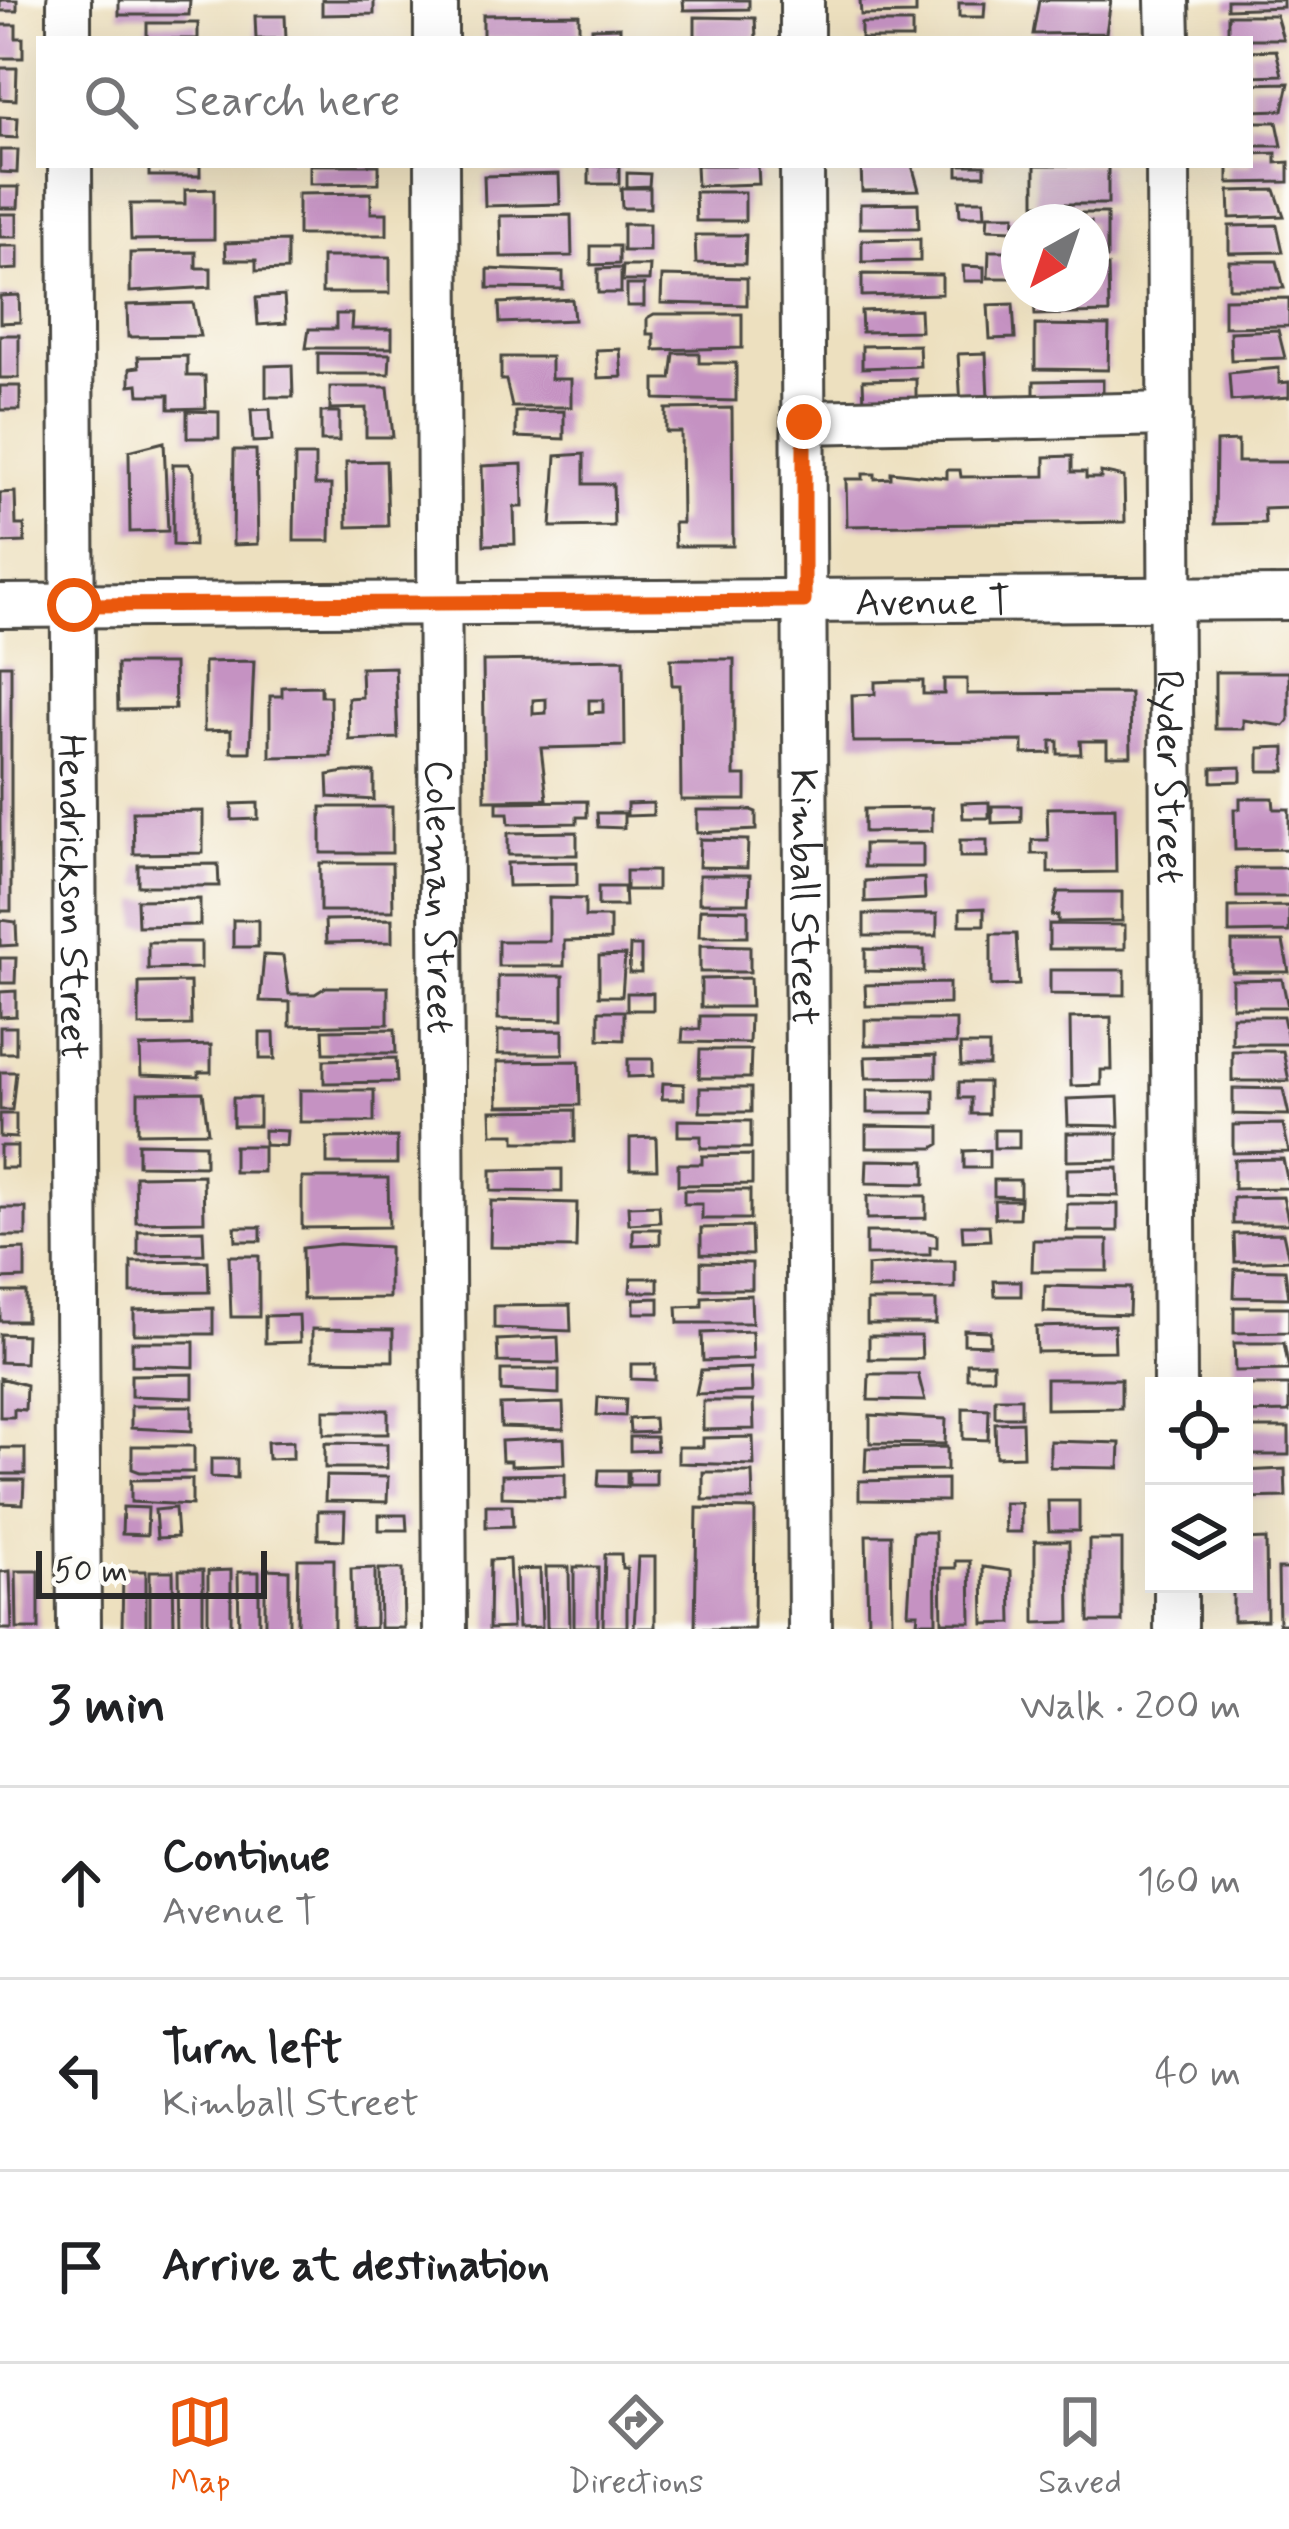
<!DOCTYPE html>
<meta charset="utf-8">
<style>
body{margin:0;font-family:Mynerve,sans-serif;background:#f6f6f6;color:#202124}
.controls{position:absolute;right:36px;bottom:36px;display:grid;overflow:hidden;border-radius:0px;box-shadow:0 12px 48px #0002}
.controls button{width:108px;height:108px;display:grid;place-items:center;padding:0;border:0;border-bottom:3px solid #e0e0e0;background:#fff;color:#202124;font:60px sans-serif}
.compass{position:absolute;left:1001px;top:204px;width:108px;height:108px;border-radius:50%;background:#fff;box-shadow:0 12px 48px #0002;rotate:220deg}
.scale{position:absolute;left:36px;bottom:30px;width:231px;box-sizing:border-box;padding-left:12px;border:6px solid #2b2b2b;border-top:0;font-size:33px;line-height:42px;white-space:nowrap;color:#2b2b2b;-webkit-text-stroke:9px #fdfcf7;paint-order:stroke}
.stop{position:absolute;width:36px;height:36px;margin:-27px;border:9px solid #ea580c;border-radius:50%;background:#fff}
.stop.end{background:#ea580c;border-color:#fff;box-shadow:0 3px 12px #0008}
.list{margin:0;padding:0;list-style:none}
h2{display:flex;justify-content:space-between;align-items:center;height:156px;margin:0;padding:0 48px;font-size:51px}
h2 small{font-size:39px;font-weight:400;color:#757577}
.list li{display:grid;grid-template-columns:78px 1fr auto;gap:36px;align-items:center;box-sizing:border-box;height:192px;padding:0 48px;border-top:3px solid #e0e0e0}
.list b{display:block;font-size:45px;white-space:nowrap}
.list p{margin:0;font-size:39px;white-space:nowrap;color:#757577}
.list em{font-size:39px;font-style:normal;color:#757577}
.icon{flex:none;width:66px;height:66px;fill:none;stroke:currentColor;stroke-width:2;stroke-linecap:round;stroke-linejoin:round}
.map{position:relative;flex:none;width:1289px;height:1629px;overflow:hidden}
.search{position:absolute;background:#fff;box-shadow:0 12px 48px #0002;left:36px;right:36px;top:36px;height:132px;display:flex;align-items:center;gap:30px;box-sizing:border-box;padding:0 42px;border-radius:0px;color:#757577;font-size:45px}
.sheet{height:732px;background:#fff}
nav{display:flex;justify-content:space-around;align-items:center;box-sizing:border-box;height:168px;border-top:3px solid #e0e0e0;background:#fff;font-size:33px;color:#757577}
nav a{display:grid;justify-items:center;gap:6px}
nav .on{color:#ea580c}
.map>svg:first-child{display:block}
.building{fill:#c592c2;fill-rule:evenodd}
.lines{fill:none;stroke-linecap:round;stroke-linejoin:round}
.minor-casing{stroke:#484641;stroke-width:48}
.minor{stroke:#fff;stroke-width:42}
.route{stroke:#ea580c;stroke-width:15}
.labels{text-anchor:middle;stroke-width:9;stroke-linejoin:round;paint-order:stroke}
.street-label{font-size:39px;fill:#2b2b2b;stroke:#fdfcf7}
</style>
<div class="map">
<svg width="1289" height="1629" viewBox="0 0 1289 1629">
<rect width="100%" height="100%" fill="#fdfcf7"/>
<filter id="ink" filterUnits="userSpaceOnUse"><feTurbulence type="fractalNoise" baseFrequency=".00833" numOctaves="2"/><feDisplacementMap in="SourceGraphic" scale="24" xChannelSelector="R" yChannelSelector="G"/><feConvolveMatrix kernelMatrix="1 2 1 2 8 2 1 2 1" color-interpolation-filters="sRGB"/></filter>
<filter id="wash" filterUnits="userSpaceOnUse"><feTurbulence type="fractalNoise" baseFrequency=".004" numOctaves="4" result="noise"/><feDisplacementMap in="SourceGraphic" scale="48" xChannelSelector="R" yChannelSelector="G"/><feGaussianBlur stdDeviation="2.7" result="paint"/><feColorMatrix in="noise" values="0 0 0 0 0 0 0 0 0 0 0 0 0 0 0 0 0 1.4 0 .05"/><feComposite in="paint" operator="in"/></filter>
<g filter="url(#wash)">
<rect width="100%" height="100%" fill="#ede0bf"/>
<g id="blocks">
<path class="building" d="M0 0H17V11H0Z
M119 0H190L189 15H119Z
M322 0H374V14L322 15Z
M683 0H749V9L684 10Z
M860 0H916V14L861 15Z
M1039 0H1111L1106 33 1033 34Z
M1227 0H1283V7L1227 9Z
M959 3H985L984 17H959Z
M579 14V38L483 39V15Z
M1228 15H1276L1283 39H1228Z
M255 16H285L286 39H256Z
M695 17 755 18 756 39H695Z
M147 23H198V39H147Z
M861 23H912V39H861Z
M0 25H16V38H23V58H0Z
M620 27V39H592V28Z
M1276 50 1282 75 1250 76V51Z
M0 68H17L16 100 0 99Z
M1289 83 1283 110 1250 111V84Z
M0 117 18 118 17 138 0 137Z
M1250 122H1277L1282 146H1250Z
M0 150H18L17 173 0 172Z
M1276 153V163L1289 162V182L1228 183V165H1250V154Z
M149 165H200V176H149Z
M310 165H379V183L310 184Z
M589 165H619V184H589Z
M696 165H758L759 184 697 186Z
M861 165H912L919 190 862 191Z
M958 165H985V175H958Z
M1035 165H1108V204H1035Z
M627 173 650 174 649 186 627 187Z
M559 174 560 204 485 206 484 176Z
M0 187H19L18 208H0Z
M621 188H650V208H622Z
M214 189V239L131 240 130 204H185V190Z
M1275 190 1284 216 1230 218 1229 191Z
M695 192H745V221H696Z
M371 193V213H387V235H298V194Z
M959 200H984L985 216H960Z
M918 203 919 228H860V204Z
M1034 213H1107V258H1091V222H1034Z
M0 214H17V237H0Z
M571 215 572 256 501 257 500 216Z
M988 215H1015L1014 230 987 229Z
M623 224H649V251H623Z
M1277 225 1283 252 1229 253V226Z
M695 235H746L745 264 696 263Z
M920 239V261L862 262V240Z
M287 241V270L256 271V260H226L225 243Z
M0 246H18V269L0 270Z
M591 246H619V264L591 265Z
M989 251H1015V278H988Z
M196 252V268H211V287L130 292V253Z
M322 257H390V293H322Z
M1229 261H1277L1284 288H1229Z
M623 266H650L649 281H622Z
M963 266 984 267V281H964Z
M1091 266H1108L1109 313 1035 315 1034 294H1091Z
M621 268V293H598V269Z
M488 269 563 272V289L488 288Z
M862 274 942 275V294L862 296Z
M662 276 747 278V305L661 303Z
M627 285H644V306H627Z
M19 295 20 322 0 323V296Z
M284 296 286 323 258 325 256 298Z
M1289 298V326L1224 327V299Z
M572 299 574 320 500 323 499 303Z
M193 303 200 336 128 337 127 305Z
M1013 304 1015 338 990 339 988 305Z
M920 309 921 331 862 332 861 311Z
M336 314H352L351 329H392V348H306L309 329H336Z
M654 314H742V348L654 350V334H647V318Z
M1035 325 1109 326 1108 370 1035 369Z
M1278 330 1285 358 1231 360 1230 332Z
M0 335H19V378H0Z
M919 345 920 366 862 368V346Z
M620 349 622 377 598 378 596 350Z
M318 353 390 354 389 374H318Z
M674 353H699V363H736V401L655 399V379H671Z
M986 353 988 398 961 406 958 354Z
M187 356V376H205L206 408 169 409V395H139L138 384 130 385V368L139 367 138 357Z
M501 357H551V379H571V407H512L506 380H501Z
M292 365 293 397H266V366Z
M1279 368V383L1289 382V397L1231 401 1229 373Z
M916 379V403L864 404 863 380Z
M1103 380V404H1034V381Z
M0 386H20V410H0Z
M330 387H388L393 437H366V408L330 409Z
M732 408 733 546H675L674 523H682L681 432H666V409Z
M270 409 272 441 253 442 251 410Z
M187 411 219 412V438H187Z
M564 411V439L516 437V412Z
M321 412H339V441H321Z
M1238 441V462H1289V508L1264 509 1265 523 1215 524 1216 442Z
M164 442 168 531 130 532 129 451Z
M234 450H256L258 544 233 545Z
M584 454V484H613L614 526 551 527 556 456Z
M295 456H315V485H331L330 541H294Z
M1072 456V472H1086V478H1101V472L1124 477 1125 522 847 526 846 479H863V474H875V479L891 478V472L947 478V470H960L961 477 1045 476V457Z
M386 461 388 526 347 527 346 462Z
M173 464H189L194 472V546L173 545Z
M522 464 523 507H514L515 544 484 545 482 466Z
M15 492 16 525H24L25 542 0 543V493Z
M624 659 625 746 541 748 547 799 485 800 483 661ZM546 699V713L533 714V700ZM589 700H603V712L589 713Z
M671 659H734V776H746V800H681L680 685H672Z
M254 661 250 752H231V730L204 731V662Z
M117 664H174L175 709 118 710Z
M0 665H11V911H0Z
M395 667 398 738 349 740 348 698 362 697 361 668Z
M1215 672H1289V720L1284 726 1243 720V729H1215Z
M944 679H967V694L1130 693 1131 756H1107V741H1080L1081 754H1058V741H1051V753L1023 754V741L853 742 852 695 875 694V682L899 681H923V694H944Z
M321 686V696H330L331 756 270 757V696H282V687Z
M1285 747V771H1259V748Z
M1241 767V781L1212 782V768Z
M345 772H374V800L329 797 328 775Z
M1240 798H1273L1274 809H1289V849L1235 850 1234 809H1240Z
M587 801V817H577V823L509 824 508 813H497V802Z
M989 802V818H963L962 803Z
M258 803V819L232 820V804Z
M653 803V815L627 816V804Z
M992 806H1021V822L992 823Z
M321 807H392V853H321Z
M1115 807 1116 872 1048 873V854H1032V840H1048L1047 808Z
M932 808V831L864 832V809Z
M697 810H751L756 812V830L697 833Z
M203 811V853L134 854 133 812Z
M597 813H624V828L598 827Z
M577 832V855H508V833Z
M700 839 748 840 747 868 699 867Z
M960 840H987V857H960Z
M864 844H923V867H864Z
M577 862V885L508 886 507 863Z
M320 863H392L393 911H320Z
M218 864 219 886H138V865Z
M1236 868H1289V897H1237Z
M626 871H657V890H626Z
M699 875H750L749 903H699Z
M924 878 925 899 865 902V881Z
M598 887H624L625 906H598Z
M1058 892H1122V921L1058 922V915L1052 916Z
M549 898 585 899V917H610V940L564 941V966H498V941H549Z
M200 899V925L138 926 137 900Z
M1289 906V932L1229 933V907Z
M984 908V925H960V909Z
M700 909 748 910V936H699Z
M864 914H937V936H864Z
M392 919V942L326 943 325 920Z
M0 920 16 922 17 945 0 946Z
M233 920H258V947H233Z
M1049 924 1125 925V949H1049Z
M991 934H1016L1019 985 991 986Z
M148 942H201V968L148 969Z
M1232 942H1283L1289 972H1232Z
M700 945 750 946V972H700Z
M630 946H641V973H629Z
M865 949 924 950V972L865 971Z
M264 955 283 956 289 994H315L326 987H388V1024L290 1026V1002L260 1001Z
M625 955 622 996H599V956Z
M0 958H16L15 983H0Z
M1050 970H1125V995L1050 994Z
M498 976H563V1020L498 1019Z
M750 978 751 1007H701V979Z
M1282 979 1288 1007H1232V980Z
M190 982 191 1025 139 1026V983Z
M949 983V1004L866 1006 865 985Z
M16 991V1016L0 1017V992Z
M627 993H653V1010H627Z
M599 1011H624V1040L599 1039Z
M700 1016H750L749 1043 682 1042 683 1029H700Z
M1232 1016H1283L1289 1044H1232Z
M1111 1017 1112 1070H1101V1085L1071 1086 1070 1018Z
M865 1020H956V1044L865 1045Z
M0 1027H16V1053H0Z
M395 1029 396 1053H324L323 1030Z
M563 1030V1054H498V1031Z
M260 1033H274L275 1059H260Z
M211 1045V1072H199V1077L141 1075 140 1047Z
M960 1045H989V1066H961Z
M700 1050H751L750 1078H699Z
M1232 1051H1283L1289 1081H1232Z
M936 1055V1077L866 1078 865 1057Z
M396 1058 397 1082 324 1083V1060Z
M628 1059H653V1076L628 1077Z
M579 1061 580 1105 498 1106 497 1062Z
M0 1072H16L12 1110H0Z
M959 1082H988V1114H971V1098H959Z
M663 1083 684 1084V1099H662Z
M700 1088H751V1112H700Z
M1233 1088 1283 1089 1289 1115 1233 1114Z
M300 1090H374V1122H300Z
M867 1090H934V1113H867Z
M203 1092 208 1132 138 1133V1093Z
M1118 1097 1119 1126 1068 1125 1067 1099Z
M233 1098H259V1126H233Z
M575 1110V1142H515V1134H492L491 1111Z
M0 1114H16V1138L0 1137Z
M678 1120 751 1121V1148H701V1136H678Z
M1283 1124 1289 1152 1233 1153V1125Z
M866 1126 940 1127V1144L933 1148H866Z
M264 1130 287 1131 286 1146 264 1145Z
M994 1130H1019V1148H994Z
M1067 1133H1118V1160L1067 1161Z
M397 1137V1164H327V1138Z
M656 1137 657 1169H630V1138Z
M138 1143 205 1144V1166L138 1165Z
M0 1146H17V1168H0Z
M234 1146H263V1172H234Z
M989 1150V1168H964V1151Z
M752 1155V1184L678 1185V1164H702V1156Z
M1283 1159 1289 1188 1234 1189V1160Z
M867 1160 925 1161V1184L866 1183Z
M1118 1168 1119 1196 1067 1195V1169Z
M562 1169V1192L491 1191V1170Z
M203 1175 204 1221 136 1222 135 1176Z
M302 1178H388L389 1227 302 1228Z
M994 1180H1020V1197L994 1196Z
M684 1190H750V1219H702V1204H684Z
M867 1196H926V1218L867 1219Z
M1283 1197 1289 1224H1233V1198Z
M994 1200H1020L1019 1218H995Z
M491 1201 577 1203 576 1248 490 1247Z
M1067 1204H1118V1231H1067Z
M659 1205 660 1222 629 1224 628 1206Z
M0 1208H26V1236H0Z
M962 1225H989L990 1240 963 1241Z
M235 1227H261V1241H236Z
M751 1227 752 1255 701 1254V1228Z
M633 1229H660V1244L633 1245Z
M203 1230 204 1254 138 1255V1231Z
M866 1232H925L937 1235V1247H930V1255H866Z
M1283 1233 1289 1260 1235 1262 1234 1234Z
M1033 1240H1108V1271H1032Z
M339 1244 389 1247V1298L303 1299 302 1248Z
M25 1249V1278L0 1279V1250Z
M229 1256H259V1317H231Z
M208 1261 209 1292 131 1293V1262Z
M930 1261H955V1288L867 1289V1266Z
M701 1262 752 1263V1289H701Z
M1235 1269 1285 1270 1289 1298 1234 1297Z
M631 1278H658V1292H630Z
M994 1281H1021V1296H995Z
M1045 1286 1130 1288 1129 1315 1044 1312Z
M0 1292H26V1321H0Z
M751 1295 752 1323H678L677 1307 702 1306V1297Z
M659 1298V1313H634V1299Z
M867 1301H936V1324H867Z
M570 1305 571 1331 494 1328V1306Z
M1234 1307H1289V1332L1234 1333Z
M213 1308V1334H134V1310Z
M299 1315 300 1342 265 1343V1316Z
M1114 1325 1115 1351 1037 1352 1036 1327Z
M312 1329 393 1330V1361L312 1360Z
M964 1330 990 1331V1345L964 1344Z
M752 1331 753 1359 703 1361 702 1333Z
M0 1334 26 1335 25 1363 0 1362Z
M869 1336H921L922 1359H869Z
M558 1337 559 1363 498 1362 497 1340Z
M132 1342H194V1367L132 1365Z
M1234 1343H1284L1289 1370 1235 1371Z
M967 1363H993V1378H967Z
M631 1364H655V1380L631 1379Z
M751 1368 752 1392 696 1394 701 1370Z
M501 1370H559V1394L501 1391Z
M193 1374V1398L131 1396V1375Z
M869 1374H918L925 1401 868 1400Z
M0 1378 26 1385 25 1410 14 1409V1417H0Z
M1046 1379H1121V1408L1046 1409Z
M1244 1385H1289V1412L1244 1413Z
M598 1397 626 1399 625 1416 597 1415Z
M995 1398H1021V1417H995Z
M703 1401H753L754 1429 703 1430Z
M563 1403 564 1429 501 1427 500 1405Z
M131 1406H192V1431L131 1428Z
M963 1408 989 1409 988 1440 963 1439Z
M324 1410H388V1434H324Z
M870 1415 946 1419 945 1444 870 1443Z
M654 1418 655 1432 630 1433 629 1419Z
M1022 1422 1023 1456 996 1457 995 1423Z
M1244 1428H1289V1455H1244Z
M630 1437H656L657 1450 630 1451Z
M753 1437 754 1465 678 1463V1447H703V1438Z
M564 1438 565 1464 511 1466V1461H502L501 1441Z
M293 1441V1458L268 1459 267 1442Z
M1050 1441 1120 1443 1119 1468 1050 1467Z
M325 1443 387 1444V1468H325Z
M132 1446H194V1472H140L132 1469Z
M947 1447V1470L865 1471 866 1448Z
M0 1448H25V1474H0Z
M211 1459H237V1478L211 1477Z
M656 1469V1485H629V1470Z
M1285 1469 1286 1497 1244 1498V1471Z
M599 1470H627V1487L598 1486Z
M703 1472H752L753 1500H703Z
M565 1474V1499L502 1497V1475Z
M326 1476 388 1477 387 1502 325 1501Z
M192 1479V1505L131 1502V1480Z
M947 1479V1501L859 1500V1481Z
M0 1480H24L23 1504 0 1503Z
M1048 1501H1079V1531H1049Z
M1004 1503H1021V1532H1005Z
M486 1505H512L513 1526 486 1527Z
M123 1507 148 1508 147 1535 122 1534Z
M175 1508 177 1537 157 1538 155 1510Z
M697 1508 755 1509 754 1629H695Z
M318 1511H345L344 1540 318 1539Z
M379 1515H406L407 1530H379Z
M913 1532H935L936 1622H917L918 1613H908Z
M866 1535H891L892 1623 868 1624Z
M1266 1539 1267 1620 1233 1621V1584H1244V1540Z
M1089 1540H1122V1622H1089Z
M1035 1541H1069L1070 1622 1035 1623Z
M605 1554H621L622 1568H627V1627H603Z
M638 1557H655V1628H634Z
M298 1559H334V1629H297Z
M509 1559 512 1628 489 1629 490 1560Z
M956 1561H970L971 1622H942L941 1568H956Z
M546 1567H569L570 1628H547Z
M574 1567H598V1627H574Z
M983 1567 1011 1571 1012 1623 984 1624Z
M375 1568V1628L352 1629 351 1569Z
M265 1569 289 1570V1629H265Z
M379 1569H403L404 1628H380Z
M540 1569 542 1627 518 1628 516 1570Z
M1278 1569H1289V1624H1279Z
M179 1570H203V1629H180Z
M231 1570V1629H208V1571Z
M10 1571 12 1629H0V1572Z
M16 1571H39V1629H17Z
M123 1571H146V1629H122Z
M150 1571H173L174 1629H150Z
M238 1572H259V1629H239Z"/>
</g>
</g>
<g filter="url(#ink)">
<use href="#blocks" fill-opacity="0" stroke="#484641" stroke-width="3"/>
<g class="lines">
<defs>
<g id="minor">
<path d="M69 0V39"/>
<path d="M436 0V39"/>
<path d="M802 0V39"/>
<path d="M1167 0 1168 39"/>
<path id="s1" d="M70 165 79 1629"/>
<path id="s2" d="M437 165 445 1629"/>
<path id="s3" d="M802 165 810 1629"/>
<path id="s4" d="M1168 165 1175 1386"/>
<path d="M804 422 1170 414"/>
<path id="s5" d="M0 606 1289 598"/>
<path d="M1176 1584V1629"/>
</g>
</defs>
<use href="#minor" class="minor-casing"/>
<use href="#minor" class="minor"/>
</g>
</g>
<g class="lines" filter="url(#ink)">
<path class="route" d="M74 605 804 601V422"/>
</g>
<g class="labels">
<g class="street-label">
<text dy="14" stroke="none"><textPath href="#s5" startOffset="933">Avenue T</textPath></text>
<text dy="14" stroke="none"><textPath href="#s4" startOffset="612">Ryder Street</textPath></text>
<text dy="14" stroke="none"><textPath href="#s1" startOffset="732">Hendrickson Street</textPath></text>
<text dy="14" stroke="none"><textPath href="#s2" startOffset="732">Coleman Street</textPath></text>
<text dy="14" stroke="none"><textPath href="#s3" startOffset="732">Kimball Street</textPath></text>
</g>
</g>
</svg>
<div class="controls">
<button><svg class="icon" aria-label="locate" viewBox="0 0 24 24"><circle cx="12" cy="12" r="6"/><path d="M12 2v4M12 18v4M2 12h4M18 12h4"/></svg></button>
<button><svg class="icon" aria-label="layers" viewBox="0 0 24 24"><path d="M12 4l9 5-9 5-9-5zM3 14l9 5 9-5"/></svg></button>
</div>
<svg class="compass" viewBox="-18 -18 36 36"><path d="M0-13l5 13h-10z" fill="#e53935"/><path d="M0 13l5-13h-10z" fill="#757577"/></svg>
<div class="scale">50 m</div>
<div class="stop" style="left:74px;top:605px"></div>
<div class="stop end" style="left:804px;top:422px"></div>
<div class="search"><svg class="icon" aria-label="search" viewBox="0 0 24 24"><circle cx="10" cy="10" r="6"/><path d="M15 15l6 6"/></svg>Search here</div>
</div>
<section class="sheet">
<h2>3 min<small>Walk · 200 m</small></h2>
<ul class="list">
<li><svg class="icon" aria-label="ahead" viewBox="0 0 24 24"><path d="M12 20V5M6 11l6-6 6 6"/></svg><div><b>Continue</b><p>Avenue T</p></div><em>160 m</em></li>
<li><svg class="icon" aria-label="left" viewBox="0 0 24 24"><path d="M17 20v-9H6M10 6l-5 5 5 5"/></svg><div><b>Turn left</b><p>Kimball Street</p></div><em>40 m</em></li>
<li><svg class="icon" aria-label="arrive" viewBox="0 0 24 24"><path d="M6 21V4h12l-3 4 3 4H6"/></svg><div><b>Arrive at destination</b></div></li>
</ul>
</section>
<nav>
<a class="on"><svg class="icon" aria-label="map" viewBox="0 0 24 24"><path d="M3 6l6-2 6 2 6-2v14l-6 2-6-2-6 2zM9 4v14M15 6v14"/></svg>Map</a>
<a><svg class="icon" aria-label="directions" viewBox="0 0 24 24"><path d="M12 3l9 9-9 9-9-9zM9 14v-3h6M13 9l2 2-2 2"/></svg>Directions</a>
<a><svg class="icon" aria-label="saved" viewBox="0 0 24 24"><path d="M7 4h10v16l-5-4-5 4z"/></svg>Saved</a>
</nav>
